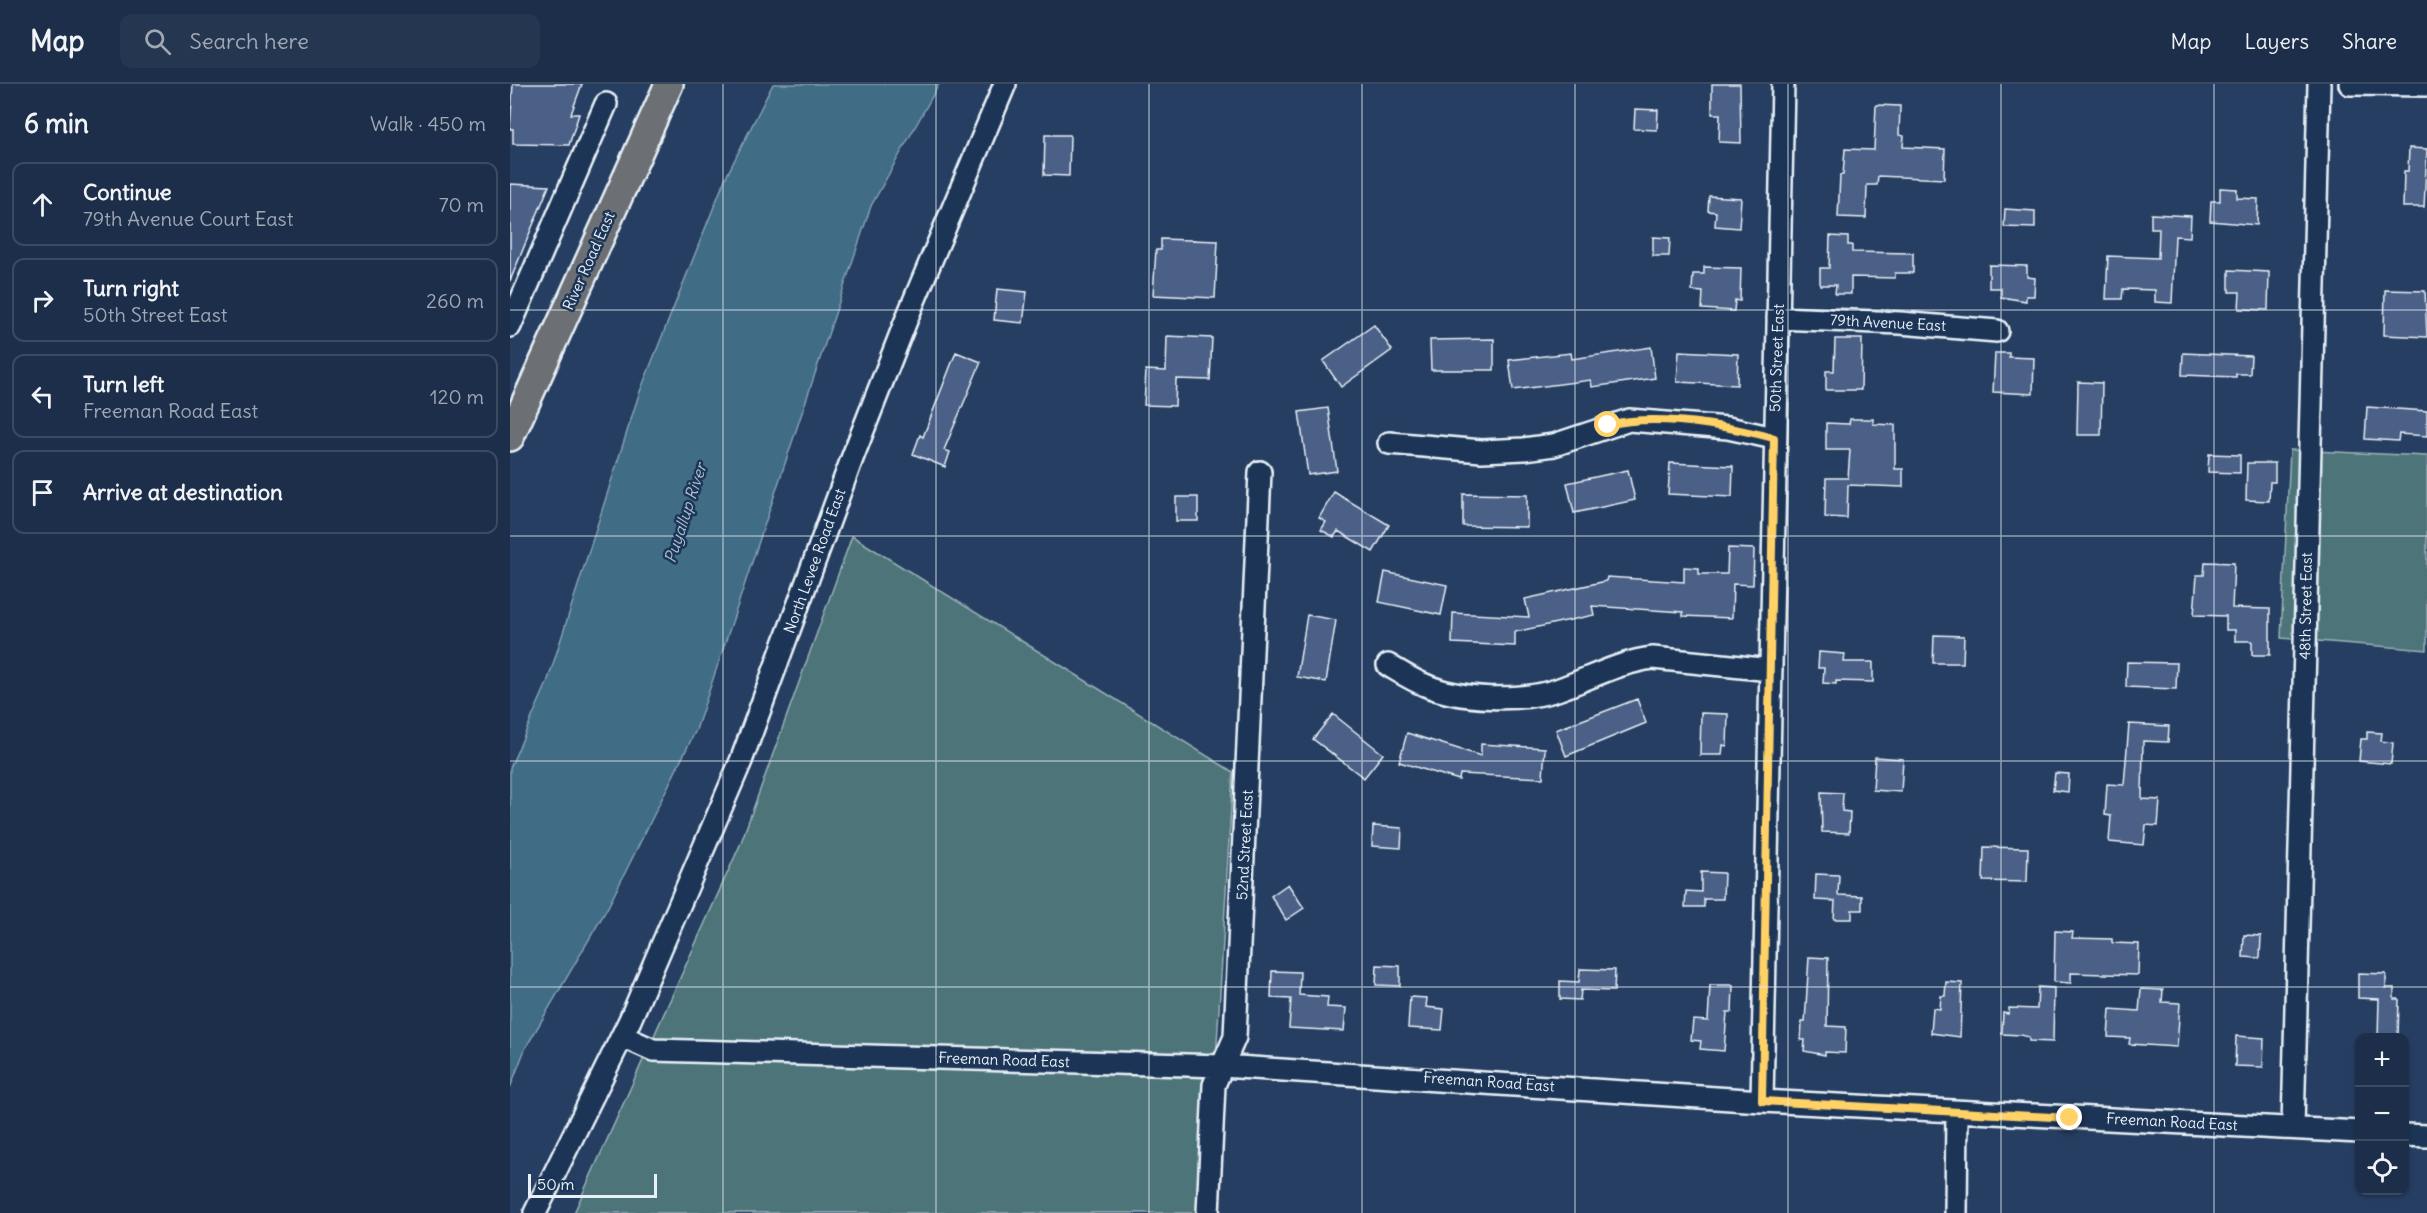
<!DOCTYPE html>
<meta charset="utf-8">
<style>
body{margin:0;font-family:Delius,sans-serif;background:#253650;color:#f1f3f6}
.controls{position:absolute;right:18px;bottom:18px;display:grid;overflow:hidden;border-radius:12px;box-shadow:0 2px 4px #0004}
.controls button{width:54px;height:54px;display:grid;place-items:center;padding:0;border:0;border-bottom:2px solid #3a4a61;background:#1c2e49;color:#f1f3f6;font:30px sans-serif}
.scale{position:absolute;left:18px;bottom:15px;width:129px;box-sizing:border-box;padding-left:6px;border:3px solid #e8f1f8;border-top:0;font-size:16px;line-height:21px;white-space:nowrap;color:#e8f1f8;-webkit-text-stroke:4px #1d3557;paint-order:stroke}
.stop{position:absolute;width:18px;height:18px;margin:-14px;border:4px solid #ffd166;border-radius:50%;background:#fff}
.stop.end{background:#ffd166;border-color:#fff;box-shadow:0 2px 6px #0008}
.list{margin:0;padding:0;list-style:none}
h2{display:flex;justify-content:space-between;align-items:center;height:78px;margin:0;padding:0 24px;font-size:26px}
h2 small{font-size:20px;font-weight:400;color:#a0a8b4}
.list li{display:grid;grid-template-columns:39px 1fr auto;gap:18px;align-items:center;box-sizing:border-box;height:84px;margin:0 12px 12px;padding:0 12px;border:2px solid #3a4a61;border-radius:12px}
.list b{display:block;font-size:22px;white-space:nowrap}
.list p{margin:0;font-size:20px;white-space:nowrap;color:#a0a8b4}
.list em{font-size:20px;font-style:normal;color:#a0a8b4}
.icon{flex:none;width:33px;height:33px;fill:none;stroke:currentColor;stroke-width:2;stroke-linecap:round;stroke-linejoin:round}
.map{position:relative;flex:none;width:1917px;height:1129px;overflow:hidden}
header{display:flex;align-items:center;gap:36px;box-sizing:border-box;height:84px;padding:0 30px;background:#1c2e49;border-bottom:2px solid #3a4a61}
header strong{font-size:28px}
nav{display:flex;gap:33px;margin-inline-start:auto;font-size:21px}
.search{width:420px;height:54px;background:#253650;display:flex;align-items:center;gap:15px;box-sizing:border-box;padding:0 21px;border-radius:12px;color:#a0a8b4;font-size:22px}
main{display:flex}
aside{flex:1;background:#1c2e49}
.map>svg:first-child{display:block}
.green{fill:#4d7579;stroke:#9ab3b8;stroke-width:1.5}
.water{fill:#406c85;stroke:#83a1b3;stroke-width:1.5}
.building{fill:#4c6087;stroke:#e8f1f8;stroke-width:1.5}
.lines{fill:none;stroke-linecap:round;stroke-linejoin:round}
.minor-casing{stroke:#e8f1f8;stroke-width:26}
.major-casing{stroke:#e8f1f8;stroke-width:32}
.minor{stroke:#1d3557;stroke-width:21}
.major{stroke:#6c6f75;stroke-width:27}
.route{stroke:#ffd166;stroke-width:8}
.grid{fill:none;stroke:#e8f1f8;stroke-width:1.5;stroke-opacity:0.55}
.labels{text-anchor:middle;stroke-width:5;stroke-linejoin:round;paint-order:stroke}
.street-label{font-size:15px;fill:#e8f1f8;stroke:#1d3557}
.water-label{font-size:16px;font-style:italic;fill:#adc2d0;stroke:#1d3557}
</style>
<header>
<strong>Map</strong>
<div class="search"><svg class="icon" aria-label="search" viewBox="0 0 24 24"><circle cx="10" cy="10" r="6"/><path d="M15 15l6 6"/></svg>Search here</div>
<nav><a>Map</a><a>Layers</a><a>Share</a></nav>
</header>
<main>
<aside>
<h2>6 min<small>Walk · 450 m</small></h2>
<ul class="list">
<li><svg class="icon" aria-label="ahead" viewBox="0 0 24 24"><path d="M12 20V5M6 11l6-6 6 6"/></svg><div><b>Continue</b><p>79th Avenue Court East</p></div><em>70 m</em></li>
<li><svg class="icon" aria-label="right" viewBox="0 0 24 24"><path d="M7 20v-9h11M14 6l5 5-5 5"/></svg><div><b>Turn right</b><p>50th Street East</p></div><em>260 m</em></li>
<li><svg class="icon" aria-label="left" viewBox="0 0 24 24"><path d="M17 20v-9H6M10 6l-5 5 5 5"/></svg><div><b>Turn left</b><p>Freeman Road East</p></div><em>120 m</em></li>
<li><svg class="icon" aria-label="arrive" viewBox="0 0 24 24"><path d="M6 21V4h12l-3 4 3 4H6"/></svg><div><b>Arrive at destination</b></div></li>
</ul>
</aside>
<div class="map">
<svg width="1917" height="1129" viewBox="0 0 1917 1129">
<rect width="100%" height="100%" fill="#263e61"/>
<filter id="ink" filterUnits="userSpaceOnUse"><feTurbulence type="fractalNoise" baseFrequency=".0167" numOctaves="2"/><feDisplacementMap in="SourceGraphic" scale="12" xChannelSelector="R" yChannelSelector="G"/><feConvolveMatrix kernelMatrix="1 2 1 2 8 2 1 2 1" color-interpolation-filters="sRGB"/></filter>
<g filter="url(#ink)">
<path class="green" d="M1780 366 1917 372V566L1771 554Z
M342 452 723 688 697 1129H64L230 761Z"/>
<path class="water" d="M263 0H429L361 122 186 646 98 823 15 965 0 1004V684L37 599 129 310 215 95Z"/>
<path class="building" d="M3 0H72L61 30H69L59 61 3 60V45H0Z
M1202 0H1230L1231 59 1209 58 1210 30H1202Z
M1366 21 1390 22 1389 51 1394 52 1393 63 1435 65 1434 95 1368 92 1367 101H1357L1356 134 1328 133 1330 91H1333L1335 65 1364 66Z
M1125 25 1148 26 1147 46 1124 45Z
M535 51H560L559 92 534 91Z
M1899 64 1917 65 1914 123H1893L1894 87H1898Z
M0 100 39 102 0 197Z
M1710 104 1727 105V114L1748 115 1747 141 1700 137 1701 117H1710Z
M1199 112 1231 114 1229 144 1205 142 1206 128 1198 127Z
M1495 125 1525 127V144L1494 143Z
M1641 130 1681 132 1680 153 1665 152 1662 219 1645 218V206L1613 205 1612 215H1596L1598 172 1648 174 1649 144H1641Z
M1320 152 1338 153V161H1342V168L1403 169V189H1385V194L1341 193V210H1325L1326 201H1310V184H1319Z
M1143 153 1160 154 1159 172H1143Z
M651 155 708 157 705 214 643 211 646 166H651Z
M1479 181 1517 182V193L1525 194 1524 212H1516V217L1491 213V204H1479Z
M1194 183 1231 184 1230 217 1225 216 1224 227 1192 225 1193 208 1182 207 1183 190H1194Z
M1719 186 1759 188 1758 226 1729 225 1730 208H1719Z
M487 205 517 208 513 239 484 236Z
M1875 206 1915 207 1917 253 1874 251Z
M864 241 882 266 831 303 813 277Z
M657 252 702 254 700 296 666 295 665 322 634 321 636 286 656 287Z
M984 255V286H921L920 256Z
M1325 255H1352L1351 306H1316V287H1324Z
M1141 263 1145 294 1082 303 1081 296 1003 306 999 276 1061 269 1062 275Z
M1169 267 1228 270 1227 301 1167 298Z
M446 268 471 278 434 366 440 368 435 383 403 370 410 351 413 353Z
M1485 269H1499V273L1524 274 1523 310 1483 308Z
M1673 269 1741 272 1740 290H1726V293L1672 291Z
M1568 298 1592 299 1591 351H1567Z
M1857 323 1917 327V352L1889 350 1888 357 1855 355Z
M818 324 827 387 798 391 789 328Z
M1340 335H1363V340L1385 341V385H1393V403L1338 401 1337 434 1315 433 1316 394H1338L1340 366H1316V339L1339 340Z
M1699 370 1730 371V389L1698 388Z
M1160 379 1223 382 1222 413 1158 410Z
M1737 379H1765V398H1760L1759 417 1736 416Z
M1118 386 1125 416 1064 429 1057 399Z
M824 408 879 441 863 468 828 447 824 453 811 446 816 438 809 434Z
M953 410 1017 411V443L953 442Z
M666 413H688V437H666Z
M1218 464 1244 465 1243 501 1223 500 1222 534 1173 532V528L1082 522 1084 531 1005 548V562L942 559 943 529 1019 533 1015 515 1096 497 1097 493 1174 498V483L1189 484V490H1217Z
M1695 478 1724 479 1722 524 1760 525V571H1742V557H1725V546H1716V532L1684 531 1687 491H1694Z
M875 488 937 501 931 531 869 518Z
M797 531 826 536 816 598 787 593Z
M1424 551 1454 552 1453 579H1423Z
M1309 568 1335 570 1334 578H1363V598L1326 597V600L1313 599 1314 584H1308Z
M1617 578 1667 579 1666 605 1616 603Z
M1127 615 1136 639 1056 672 1046 646Z
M1191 629 1218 630 1217 662 1213 661 1212 671H1190Z
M823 630 873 670 854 694 803 655Z
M1619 640 1659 642 1658 658 1633 657 1632 715 1650 716 1648 742 1636 741 1634 761 1599 758 1601 732 1595 731 1597 700 1614 701Z
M1857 648 1872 649 1871 657 1883 659 1881 680 1849 677 1851 655H1857Z
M897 649 971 672V660L1035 664 1033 694 950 690 949 696 889 678Z
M1365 673 1393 675 1391 708 1363 706Z
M1545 689 1559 690 1558 708 1543 706Z
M1311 708 1333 709 1332 727 1340 728 1339 749 1312 748Z
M863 742 892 744 891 764 862 762Z
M1474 763 1518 764 1517 798 1473 797Z
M1191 788 1214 789 1213 815H1194V823H1175L1176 807 1191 808Z
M1306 790 1329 791 1328 811 1352 812V826H1342V835H1324L1325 817 1305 816Z
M778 800 794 824 776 836 761 812Z
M1545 847 1563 848 1562 854 1602 855V859L1629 860 1628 891 1561 889V899L1544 898Z
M1734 851 1751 852 1750 874 1733 873Z
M1299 873 1318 874 1317 942 1336 943 1335 969 1315 968V971L1294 967 1295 956H1291L1292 938H1295Z
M867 881 890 882V902L866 901Z
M1070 885 1105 886 1104 907 1071 906 1070 916 1050 915V897L1069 898Z
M762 887 790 888 789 911 818 913 817 923 836 924 834 947 779 944 781 915 761 914Z
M1848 889 1876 890V904H1884V915H1889L1888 954H1868L1869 915 1848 914Z
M1436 898 1452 899 1450 953 1421 949 1423 924 1430 925 1431 912H1435Z
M1200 901H1223L1222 928H1217L1214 967 1190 965 1191 957 1181 956 1183 936 1198 937Z
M1528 903 1544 904 1543 958 1519 957V953L1511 951 1492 950 1493 929 1499 930V924L1527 925Z
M1631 905 1653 906 1652 918 1670 919 1667 963 1619 960 1620 954 1598 953 1600 925 1629 927Z
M900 913 917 914 916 923 934 925 932 946 898 944Z
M1726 952 1754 954 1753 983 1725 982Z"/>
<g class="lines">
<defs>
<path id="minor" d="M1840 0 1917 1
M1268 234 1390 239 1487 247
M0 242 96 20
M879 359 972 367 1014 365 1044 361 1119 336 1218 344 1264 354
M878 581C890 588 902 596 915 601 949 616 1011 618 1047 606 1079 595 1109 578 1143 574L1261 586
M112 952 143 966 712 982 1252 1017 1850 1048
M1252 1017 1273 0
M1783 1044 1809 0
M1894 1051 1917 1052
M25 1129 120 936 231 677 343 372 399 229 495 0
M698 1129 704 1001 725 953 750 388
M1446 1129 1447 1028"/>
<path id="major" d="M0 353 159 0"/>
</defs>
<use href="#minor" class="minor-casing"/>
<use href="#major" class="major-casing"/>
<use href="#minor" class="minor"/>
<use href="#major" class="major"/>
</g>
</g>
<g class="lines" filter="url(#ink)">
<path class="route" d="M1098 341C1146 329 1216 342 1264 354L1252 1017 1560 1034"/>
</g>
<path class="grid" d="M213 0V1129M426 0V1129M639 0V1129M852 0V1129M1065 0V1129M1278 0V1129M1491 0V1129M1704 0V1129M0 226H1917M0 452H1917M0 677H1917M0 903H1917"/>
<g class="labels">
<g class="street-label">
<text transform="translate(79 177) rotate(-66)" y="5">River Road East</text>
<text transform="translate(1378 239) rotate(3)" y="5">79th Avenue East</text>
<text transform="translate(1267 274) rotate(-88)" y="5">50th Street East</text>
<text transform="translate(305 477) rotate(-70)" y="5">North Levee Road East</text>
<text transform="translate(1796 522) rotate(-89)" y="5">48th Street East</text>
<text transform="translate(735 761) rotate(-87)" y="5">52nd Street East</text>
<text transform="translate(494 976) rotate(2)" y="5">Freeman Road East</text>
<text transform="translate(979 998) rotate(4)" y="5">Freeman Road East</text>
<text transform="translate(1662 1038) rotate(3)" y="5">Freeman Road East</text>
</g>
<g class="water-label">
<text transform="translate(175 429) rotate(-72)" y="6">Puyallup River</text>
</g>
</g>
</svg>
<div class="controls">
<button>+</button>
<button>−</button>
<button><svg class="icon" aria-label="locate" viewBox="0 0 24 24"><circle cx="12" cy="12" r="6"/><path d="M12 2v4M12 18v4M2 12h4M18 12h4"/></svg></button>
</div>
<div class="scale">50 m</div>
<div class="stop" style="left:1098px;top:341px"></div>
<div class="stop end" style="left:1560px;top:1034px"></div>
</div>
</main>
